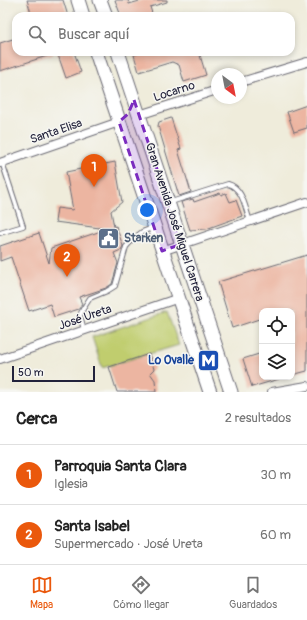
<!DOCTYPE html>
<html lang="es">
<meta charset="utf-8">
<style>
body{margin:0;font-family:Pangolin,sans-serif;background:#f6f6f6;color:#222}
.controls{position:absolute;right:12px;bottom:12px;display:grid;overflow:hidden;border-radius:8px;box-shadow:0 2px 6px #0003}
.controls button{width:36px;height:36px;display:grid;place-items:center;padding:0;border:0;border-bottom:1px solid #e0e0e0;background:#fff;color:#222;font:20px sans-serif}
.compass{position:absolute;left:211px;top:68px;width:36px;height:36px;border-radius:50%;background:#fff;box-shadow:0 2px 6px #0003;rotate:148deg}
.scale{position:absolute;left:12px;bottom:10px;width:83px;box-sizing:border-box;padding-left:4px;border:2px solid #22223b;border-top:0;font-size:11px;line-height:14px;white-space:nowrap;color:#22223b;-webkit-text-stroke:3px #f6f6f2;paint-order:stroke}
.you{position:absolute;left:147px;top:210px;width:14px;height:14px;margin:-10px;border:3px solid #fff;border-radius:50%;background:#1a73e8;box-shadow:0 0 0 6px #1a73e833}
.badge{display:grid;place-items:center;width:26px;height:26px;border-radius:50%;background:#ea580c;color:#fff;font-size:13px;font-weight:700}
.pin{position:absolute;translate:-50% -33px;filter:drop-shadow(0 1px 2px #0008)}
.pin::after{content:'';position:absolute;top:21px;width:14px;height:12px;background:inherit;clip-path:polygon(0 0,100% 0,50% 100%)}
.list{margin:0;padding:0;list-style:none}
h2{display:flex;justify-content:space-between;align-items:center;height:52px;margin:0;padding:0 16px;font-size:17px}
h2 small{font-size:13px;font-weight:400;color:#767676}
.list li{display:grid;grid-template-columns:26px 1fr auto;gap:12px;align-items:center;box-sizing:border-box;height:60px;padding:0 16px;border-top:1px solid #e0e0e0}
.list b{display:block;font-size:15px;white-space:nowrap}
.list p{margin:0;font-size:13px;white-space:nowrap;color:#767676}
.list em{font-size:13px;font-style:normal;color:#767676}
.icon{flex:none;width:22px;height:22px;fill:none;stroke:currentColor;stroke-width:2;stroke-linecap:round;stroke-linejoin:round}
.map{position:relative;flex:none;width:307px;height:392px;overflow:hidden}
.search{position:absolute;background:#fff;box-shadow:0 2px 6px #0003;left:12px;right:12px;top:12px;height:44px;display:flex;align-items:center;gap:10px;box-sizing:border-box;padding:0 14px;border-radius:12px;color:#767676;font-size:15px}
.sheet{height:172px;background:#fff}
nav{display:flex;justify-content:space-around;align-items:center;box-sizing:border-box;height:56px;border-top:1px solid #e0e0e0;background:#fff;font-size:11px;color:#767676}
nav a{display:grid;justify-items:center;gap:2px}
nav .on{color:#ea580c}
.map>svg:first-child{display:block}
.green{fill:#c0cd6e;stroke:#717854}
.building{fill:#ecb5a1}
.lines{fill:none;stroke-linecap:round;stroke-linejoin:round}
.service-casing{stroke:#6a6973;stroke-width:6}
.minor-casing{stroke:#6a6973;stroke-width:10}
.primary-casing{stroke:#6a6973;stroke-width:15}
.service{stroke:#fff;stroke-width:4}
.minor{stroke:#fff;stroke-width:8}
.primary{stroke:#fff;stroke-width:13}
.marked{fill:#7b2cbf;fill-opacity:0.2;stroke:#7b2cbf;stroke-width:3;stroke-dasharray:8 5;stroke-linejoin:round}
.labels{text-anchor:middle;stroke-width:3;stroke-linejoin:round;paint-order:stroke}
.street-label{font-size:12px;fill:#22223b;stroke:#f6f6f2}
.service-label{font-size:12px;font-weight:bold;fill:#4e5e75;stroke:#f6f6f2;text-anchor:start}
.transit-label{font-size:12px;font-weight:bold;fill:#164399;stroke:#f6f6f2;text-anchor:end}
</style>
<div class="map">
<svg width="307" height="392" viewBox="0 0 307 392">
<rect width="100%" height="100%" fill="#f6f6f2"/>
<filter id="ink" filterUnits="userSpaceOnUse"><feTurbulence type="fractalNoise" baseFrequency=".025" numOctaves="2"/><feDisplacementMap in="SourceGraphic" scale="8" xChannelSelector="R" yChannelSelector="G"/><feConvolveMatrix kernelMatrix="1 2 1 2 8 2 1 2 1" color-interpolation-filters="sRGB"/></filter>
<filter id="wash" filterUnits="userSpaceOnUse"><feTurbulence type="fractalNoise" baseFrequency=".012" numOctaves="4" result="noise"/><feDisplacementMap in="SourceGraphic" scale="16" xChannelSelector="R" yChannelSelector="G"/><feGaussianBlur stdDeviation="0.9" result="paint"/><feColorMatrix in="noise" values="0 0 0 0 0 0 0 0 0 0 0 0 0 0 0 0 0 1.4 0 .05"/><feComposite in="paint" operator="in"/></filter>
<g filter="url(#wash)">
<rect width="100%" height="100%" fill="#efecdb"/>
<path class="green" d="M167 312 179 345 102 368 92 337Z"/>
<g id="blocks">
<path class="building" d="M27 0H63L68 16H32Z
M115 0H128L129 4 143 0H167V2L150 7 153 16H121Z
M16 38V52H53V54L0 71V43Z
M57 52H74L81 72 66 78Z
M142 52H199L206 75 184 82 179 65 172 62 139 72 134 55Z
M307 105V128L294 132 287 112Z
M171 118 181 149 178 150 191 192 179 196 158 126 159 122Z
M115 162 122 202 111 211 114 227 116 226 123 246 121 250 114 253 118 263 112 284 106 288 79 297 82 304 79 309 54 317 50 304 29 311 11 257 0 261V246L39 233 49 263 51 248 107 229 55 222 57 208 73 210 66 172Z
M220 193 221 195 226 193 230 202 236 200 242 216 206 229 190 230 181 202 193 199 194 202Z
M307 255V371L292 375V311H262V318L232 328 218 282Z
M262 353V377H278L279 379 252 387 243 359Z
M149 354 154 369 150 373 155 380 156 392H117L109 367Z"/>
</g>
</g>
<g filter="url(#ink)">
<use href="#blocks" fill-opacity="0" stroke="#6a6973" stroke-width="1"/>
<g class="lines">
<defs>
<path id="service" d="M171 202 228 184C243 188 245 208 250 221
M0 233 23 226 2 162
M84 330 80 315 83 309 90 298 107 291 115 286 126 247 133 239 142 232 152 228"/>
<path id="minor" d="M241 82 307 62
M139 115 217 90
M0 163 119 122
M162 251 307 202
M0 359 179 298
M272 392 307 386"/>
<path id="primary" d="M78 0 83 16
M100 0 106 16
M96 52 210 392
M118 52 231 392"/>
</defs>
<use href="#service" class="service-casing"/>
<use href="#minor" class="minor-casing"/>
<use href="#primary" class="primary-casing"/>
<use href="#service" class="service"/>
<use href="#minor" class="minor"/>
<use href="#primary" class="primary"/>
</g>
</g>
<path class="marked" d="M134 100 182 244 162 251 119 122 128 114Z"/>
<defs>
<symbol id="civic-square" viewBox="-11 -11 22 22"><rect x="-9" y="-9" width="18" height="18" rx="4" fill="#5c6f8a" stroke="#f6f6f2"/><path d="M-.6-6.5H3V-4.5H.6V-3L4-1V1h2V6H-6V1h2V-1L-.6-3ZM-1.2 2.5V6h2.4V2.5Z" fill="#fff"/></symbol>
<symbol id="metro-square" viewBox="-11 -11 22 22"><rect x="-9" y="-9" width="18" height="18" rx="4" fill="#1a4fb4" stroke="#f6f6f2"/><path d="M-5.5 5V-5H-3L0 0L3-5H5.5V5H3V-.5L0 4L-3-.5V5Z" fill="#fff"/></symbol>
</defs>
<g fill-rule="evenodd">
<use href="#civic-square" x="96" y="226" width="25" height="25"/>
<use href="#metro-square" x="196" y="348" width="25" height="25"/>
</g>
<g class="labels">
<g class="street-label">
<text transform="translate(174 91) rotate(-18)" y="4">Locarno</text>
<text transform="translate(56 131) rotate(-19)" y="4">Santa Elisa</text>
<text transform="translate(175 222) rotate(72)" y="4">Gran Avenida José Miguel Carrera</text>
<text transform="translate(85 317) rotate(-19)" y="4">José Ureta</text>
</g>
<g class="service-label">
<text x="124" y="242">Starken</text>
</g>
<g class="transit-label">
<text x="194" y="364">Lo Ovalle</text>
</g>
</g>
</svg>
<div class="controls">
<button><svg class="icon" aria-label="locate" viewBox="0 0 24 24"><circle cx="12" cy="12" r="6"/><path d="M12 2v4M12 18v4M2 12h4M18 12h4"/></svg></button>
<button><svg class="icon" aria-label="layers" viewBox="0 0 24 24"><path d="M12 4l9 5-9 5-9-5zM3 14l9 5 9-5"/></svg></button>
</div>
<svg class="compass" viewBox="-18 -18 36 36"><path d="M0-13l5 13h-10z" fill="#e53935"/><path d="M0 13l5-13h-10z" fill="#767676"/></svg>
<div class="scale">50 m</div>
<div class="you"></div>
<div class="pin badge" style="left:94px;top:187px">1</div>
<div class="pin badge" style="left:67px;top:277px">2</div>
<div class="search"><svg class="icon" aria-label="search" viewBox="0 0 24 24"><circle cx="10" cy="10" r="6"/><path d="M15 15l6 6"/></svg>Buscar aquí</div>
</div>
<section class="sheet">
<h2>Cerca<small>2 resultados</small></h2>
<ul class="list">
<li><span class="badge">1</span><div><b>Parroquia Santa Clara</b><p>Iglesia</p></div><em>30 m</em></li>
<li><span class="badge">2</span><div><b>Santa Isabel</b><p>Supermercado · José Ureta</p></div><em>60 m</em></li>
</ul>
</section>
<nav>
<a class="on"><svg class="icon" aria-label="map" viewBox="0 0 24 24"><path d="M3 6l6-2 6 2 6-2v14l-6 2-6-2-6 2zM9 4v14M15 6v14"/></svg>Mapa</a>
<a><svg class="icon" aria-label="directions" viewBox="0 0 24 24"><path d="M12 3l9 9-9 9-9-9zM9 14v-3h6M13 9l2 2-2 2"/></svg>Cómo llegar</a>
<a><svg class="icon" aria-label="saved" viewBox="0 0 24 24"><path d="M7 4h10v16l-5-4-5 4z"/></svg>Guardados</a>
</nav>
